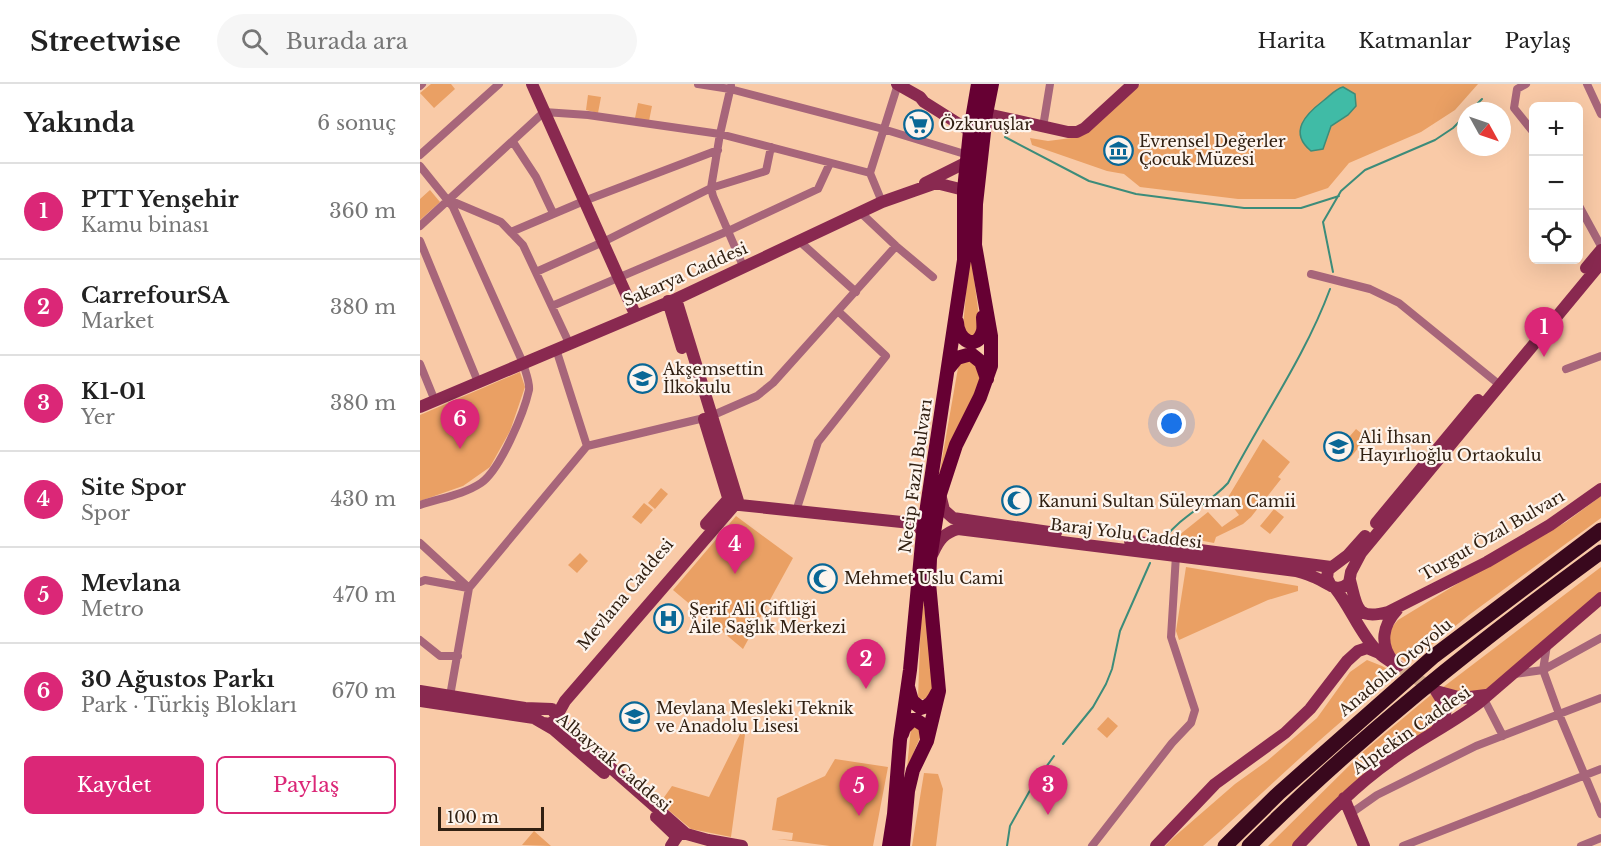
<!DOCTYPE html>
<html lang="tr">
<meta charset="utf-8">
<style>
body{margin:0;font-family:"Libre Baskerville",serif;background:#f6f6f6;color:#222}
.controls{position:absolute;right:18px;top:18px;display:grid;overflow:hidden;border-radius:9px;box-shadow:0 6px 24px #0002}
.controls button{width:54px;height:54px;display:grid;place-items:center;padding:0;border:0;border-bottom:2px solid #e0e0e0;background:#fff;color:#222;font:30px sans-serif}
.compass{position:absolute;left:1037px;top:18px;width:54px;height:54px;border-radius:50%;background:#fff;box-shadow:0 6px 24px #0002;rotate:130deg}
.scale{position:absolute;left:18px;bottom:15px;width:106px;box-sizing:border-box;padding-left:6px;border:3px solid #312012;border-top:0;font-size:16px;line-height:21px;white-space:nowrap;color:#312012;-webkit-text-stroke:4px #fdf4ed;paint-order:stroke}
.you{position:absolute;left:752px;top:340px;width:21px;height:21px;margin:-15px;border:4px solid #fff;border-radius:50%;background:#1a73e8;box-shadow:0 0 0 9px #1a73e833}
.badge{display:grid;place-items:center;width:39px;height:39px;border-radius:50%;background:#db2777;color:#fff;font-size:20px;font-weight:700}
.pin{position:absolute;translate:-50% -50px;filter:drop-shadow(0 2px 3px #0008)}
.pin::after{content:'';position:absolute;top:32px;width:21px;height:18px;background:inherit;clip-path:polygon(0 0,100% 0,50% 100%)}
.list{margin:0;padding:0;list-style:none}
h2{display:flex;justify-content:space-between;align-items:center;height:78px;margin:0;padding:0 24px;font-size:26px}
h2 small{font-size:20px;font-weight:400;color:#767676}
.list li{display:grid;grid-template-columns:39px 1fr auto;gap:18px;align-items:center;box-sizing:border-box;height:96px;padding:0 24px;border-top:2px solid #e0e0e0}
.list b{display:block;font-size:22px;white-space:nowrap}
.list p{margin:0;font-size:20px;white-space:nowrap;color:#767676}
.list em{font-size:20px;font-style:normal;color:#767676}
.actions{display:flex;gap:12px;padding:18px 24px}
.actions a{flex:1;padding:14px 0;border:2px solid #db2777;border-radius:9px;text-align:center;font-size:21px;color:#db2777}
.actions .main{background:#db2777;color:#fff}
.icon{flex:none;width:33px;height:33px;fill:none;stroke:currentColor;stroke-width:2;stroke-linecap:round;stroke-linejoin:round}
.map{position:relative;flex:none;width:1181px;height:762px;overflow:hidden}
header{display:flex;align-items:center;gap:36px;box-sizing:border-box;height:84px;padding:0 30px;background:#fff;border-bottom:2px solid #e0e0e0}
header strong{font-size:28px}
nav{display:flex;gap:33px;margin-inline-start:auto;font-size:21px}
.search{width:420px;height:54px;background:#f6f6f6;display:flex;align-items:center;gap:15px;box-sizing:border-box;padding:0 21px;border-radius:33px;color:#767676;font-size:22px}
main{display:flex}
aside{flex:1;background:#fff}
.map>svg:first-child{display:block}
.green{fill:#eaa064}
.water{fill:#40bba6;stroke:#3c8c7a;stroke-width:1.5}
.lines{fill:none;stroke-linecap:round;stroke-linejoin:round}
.stream{stroke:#3c8c7a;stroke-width:2}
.secondary-tunnel{stroke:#d1a889;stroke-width:12;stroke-dasharray:12 6;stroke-linecap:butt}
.street{stroke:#a7657a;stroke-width:8}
.secondary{stroke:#892950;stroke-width:12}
.primary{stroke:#603;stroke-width:14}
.highway{stroke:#39081d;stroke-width:15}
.labels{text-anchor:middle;stroke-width:4.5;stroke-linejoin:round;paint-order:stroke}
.poi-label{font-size:16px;fill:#312012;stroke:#fdf4ed;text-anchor:start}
.street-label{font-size:16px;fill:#312012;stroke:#fdf4ed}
</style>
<header>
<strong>Streetwise</strong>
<div class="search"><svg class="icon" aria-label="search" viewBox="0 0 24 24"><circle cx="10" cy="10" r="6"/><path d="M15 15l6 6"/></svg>Burada ara</div>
<nav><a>Harita</a><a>Katmanlar</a><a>Paylaş</a></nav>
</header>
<main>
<aside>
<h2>Yakında<small>6 sonuç</small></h2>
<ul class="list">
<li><span class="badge">1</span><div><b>PTT Yenşehir</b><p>Kamu binası</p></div><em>360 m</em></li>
<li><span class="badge">2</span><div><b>CarrefourSA</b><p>Market</p></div><em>380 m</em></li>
<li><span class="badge">3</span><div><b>K1-01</b><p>Yer</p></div><em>380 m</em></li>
<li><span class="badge">4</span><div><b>Site Spor</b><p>Spor</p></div><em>430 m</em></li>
<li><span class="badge">5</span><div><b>Mevlana</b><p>Metro</p></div><em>470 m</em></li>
<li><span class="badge">6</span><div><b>30 Ağustos Parkı</b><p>Park · Türkiş Blokları</p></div><em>670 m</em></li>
</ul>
<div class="actions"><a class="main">Kaydet</a><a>Paylaş</a></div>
</aside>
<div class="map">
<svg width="1181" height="762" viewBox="0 0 1181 762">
<rect width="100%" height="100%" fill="#f9caa7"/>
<path class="green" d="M11 0H31L35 5 14 24 0 9Z
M720 0H1058L1035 26 1001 48 929 79 908 104 875 115H818L720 103 704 90 687 87 612 61 610 54 628 57 659 53Z
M168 11 181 13 178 29 166 26Z
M218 19 232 22 229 37 215 34Z
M10 106 20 118 0 136V115Z
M550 164 560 240 555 251H549L543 243Z
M548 276 555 278 561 296 519 392 538 284 541 278Z
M100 288 105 303 90 347 70 383 43 402 0 417V331Z
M936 345 947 354 928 376 917 367Z
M843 355 870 378 858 393 861 395 831 433 823 440 796 453 794 459 758 452 788 428 802 443 819 431 807 415Z
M241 404 248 410 235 425 228 419Z
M1181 412V434L1049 531 988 580 969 565 966 550 978 536 1055 489 1146 438Z
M224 419 233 426 221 440 212 433Z
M854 425 864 433 850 450 840 442Z
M316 432 373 474 323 565 253 506Z
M160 469 168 477 157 489 148 481Z
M766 483 878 502V507L848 516 759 556 756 547Z
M1181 483V509L1069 605 1046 610 1022 604Z
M502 504 514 606C509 614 506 617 498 614Z
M947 576 962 582 978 591C909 644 848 705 783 762H745L754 753 815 700 847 677 897 634 930 588Z
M1012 610 1021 628 1018 640 872 762H848L945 666Z
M688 633 698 642 687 654 677 645Z
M327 636 311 753 271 745 240 719 252 702 289 713Z
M491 643H500L502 649 487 684Z
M415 675 468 683 453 762H410L357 755 372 756 373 749 352 746 357 714 405 692Z
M504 689 518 690 523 705 516 762H492Z
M114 747 131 762 102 761Z"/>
<path class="water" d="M923 3 935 10 936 22 928 31 911 42 903 65 891 67C868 48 886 30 903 17 910 12 915 5 923 3Z"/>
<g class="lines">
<path class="stream" d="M1050 27 1062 15
M585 53 669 97 716 110 824 124H881L919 112
M913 188 903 138 921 107 945 86 1015 56 1033 44 1046 31
M744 455C761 432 789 420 808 399 841 335 885 273 910 205
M643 660 673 623 686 600 692 585 700 547 730 479
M587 762 590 742 613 701 634 672"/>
<path class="secondary-tunnel" d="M978 582 1014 606"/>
<path class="street" d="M278 0 310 5 463 45 548 71
M1106 0 1097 5 1094 24 1114 49
M1167 0 1181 30
M0 2 2 0
M311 2 300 50 291 104 293 112 323 182
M623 43 630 0
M93 58 116 93 133 129
M0 71 79 0
M0 82 33 123 103 279C105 287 110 298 109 306 104 329 80 386 61 399 43 411 20 414 0 421
M29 116 81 138 103 161 149 259
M462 118 450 89 478 0
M1158 120 1181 162
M440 128 476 162 513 193
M0 142 124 28 168 31 300 50 450 89
M91 148 164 117 298 66
M378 156 436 208
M0 157 58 298
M116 188 183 158 291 104 346 87 351 63
M891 190 950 205 979 219 1081 302
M132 222 308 147 398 105 410 79
M136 265 167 362
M0 280 15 317
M1146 285 1181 272
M291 332 337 312 353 299 476 162
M378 421 398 358 466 272 419 228
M0 459 49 504
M0 498 5 496 48 504
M0 556 20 572H38
M1127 561 1123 586 1139 630 1181 730
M1094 590 1123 586 1181 554
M30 612 49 504 167 362 284 334
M1064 615 1083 652
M930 730 957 711 1056 662 1181 614
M672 762 752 659 771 639 775 626 751 553 756 471
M983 762 1181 685
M1161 762 1181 754"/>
<path class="secondary" d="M112 0 215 230
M477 0 500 13 504 18 550 47
M558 28 648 48H657L665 44 713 0
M505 99 547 78
M1166 184 1181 166
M248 217 262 264
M0 323 256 215 462 118 516 99 544 106
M284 335 310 420 491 439 498 442 503 449
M520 410 524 426 533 434 636 449
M956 439 1058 316
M286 440 312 411
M710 457 911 483
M513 469C519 456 524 449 538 445L876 487C883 489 890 491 896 494 908 499 917 510 929 499L931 488 941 469 1181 179
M930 496C937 522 935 537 968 528L1067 478 1130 441 1181 405
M911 502 907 494 908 486 928 471 945 452
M915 504C931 524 940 550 958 568 963 574 971 578 978 582
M973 577C959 560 963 541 977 526
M0 607 105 624 132 625 141 640 265 749
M1016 607C1025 621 1031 631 1017 645
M1016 607 1042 614 1066 611
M0 617 114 634 133 645 184 689
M123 639 130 640 134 637 145 617 318 417 256 215
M924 714 944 762
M236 733 257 753
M251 762 258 751 263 749 288 756 322 762
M736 762 795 700 865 649 890 625 927 577 938 567 947 564 959 569
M878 762C907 731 936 701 970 677 999 655 1032 640 1060 618L1181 514"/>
<path class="primary" d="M537 238C537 256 557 268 563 247 564 243 563 237 563 233
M528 285 537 274 551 270 561 278 567 295
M488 603 492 617 501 624C510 622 513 617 517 609
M482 650 484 644 492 636H496L505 642 507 655
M469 762 474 730 480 656 490 586 503 449 544 176V106L550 47 558 0
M483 762 488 707 493 686 507 657 519 607 509 499 510 475 520 410 536 361 560 313 571 282V252L555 161 556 120 566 30 572 0"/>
<path class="highway" d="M805 762 859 709 1014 572 1181 446
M829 762C937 654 1058 558 1181 468"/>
</g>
<defs>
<symbol id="supermarket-ring" viewBox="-11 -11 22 22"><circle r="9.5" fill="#fdf4ed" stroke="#096796" stroke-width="1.5"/><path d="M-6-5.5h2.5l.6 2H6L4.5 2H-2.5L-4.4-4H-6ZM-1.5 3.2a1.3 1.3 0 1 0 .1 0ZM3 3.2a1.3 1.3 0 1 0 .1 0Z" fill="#096796"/></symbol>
<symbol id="museum-ring" viewBox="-11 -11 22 22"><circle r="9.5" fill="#fdf4ed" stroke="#096796" stroke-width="1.5"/><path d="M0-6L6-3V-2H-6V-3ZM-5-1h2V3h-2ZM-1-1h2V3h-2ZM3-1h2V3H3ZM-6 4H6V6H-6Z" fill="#096796"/></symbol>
<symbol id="school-ring" viewBox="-11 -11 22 22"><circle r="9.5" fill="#fdf4ed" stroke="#096796" stroke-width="1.5"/><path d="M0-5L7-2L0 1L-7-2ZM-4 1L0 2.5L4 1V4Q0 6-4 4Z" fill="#096796"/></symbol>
<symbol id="mosque-ring" viewBox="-11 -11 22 22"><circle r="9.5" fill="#fdf4ed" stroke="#096796" stroke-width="1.5"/><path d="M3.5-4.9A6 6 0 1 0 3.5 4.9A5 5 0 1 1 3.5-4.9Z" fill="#096796"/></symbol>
<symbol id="hospital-ring" viewBox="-11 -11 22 22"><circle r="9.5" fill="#fdf4ed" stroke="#096796" stroke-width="1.5"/><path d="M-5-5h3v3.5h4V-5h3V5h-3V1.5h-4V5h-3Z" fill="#096796"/></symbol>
</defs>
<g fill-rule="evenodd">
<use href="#supermarket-ring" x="482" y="24" width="33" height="33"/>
<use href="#museum-ring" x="682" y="50" width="33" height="33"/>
<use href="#school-ring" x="206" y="278" width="33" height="33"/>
<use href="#school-ring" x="902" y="346" width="33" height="33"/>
<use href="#mosque-ring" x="580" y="400" width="33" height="33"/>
<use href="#mosque-ring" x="386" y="478" width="33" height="33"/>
<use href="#hospital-ring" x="232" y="518" width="33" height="33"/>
<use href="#school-ring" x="198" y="616" width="33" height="33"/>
</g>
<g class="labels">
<g class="poi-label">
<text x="520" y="46">Özkuruşlar</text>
<text x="719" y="63">Evrensel Değerler<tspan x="719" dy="18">Çocuk Müzesi</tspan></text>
<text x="243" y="291">Akşemsettin<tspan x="243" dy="18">İlkokulu</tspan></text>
<text x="939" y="359">Ali İhsan<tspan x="939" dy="18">Hayırlıoğlu Ortaokulu</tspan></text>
<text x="618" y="423">Kanuni Sultan Süleyman Camii</text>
<text x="424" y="500">Mehmet Uslu Cami</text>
<text x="269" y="531">Şerif Ali Çiftliği<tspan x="269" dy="18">Aile Sağlık Merkezi</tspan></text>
<text x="236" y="630">Mevlana Mesleki Teknik<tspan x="236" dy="18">ve Anadolu Lisesi</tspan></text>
</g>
<g class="street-label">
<text transform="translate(265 190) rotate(-24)" y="6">Sakarya Caddesi</text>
<text transform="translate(495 392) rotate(-82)" y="6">Necip Fazıl Bulvarı</text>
<text transform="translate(706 449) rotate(7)" y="6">Baraj Yolu Caddesi</text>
<text transform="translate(1072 451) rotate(-30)" y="6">Turgut Özal Bulvarı</text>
<text transform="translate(205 510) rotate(-50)" y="6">Mevlana Caddesi</text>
<text transform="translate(975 583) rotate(-40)" y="6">Anadolu Otoyolu</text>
<text transform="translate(991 646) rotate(-35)" y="6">Alptekin Caddesi</text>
<text transform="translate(194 678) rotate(40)" y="6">Albayrak Caddesi</text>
</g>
</g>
</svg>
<div class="controls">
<button>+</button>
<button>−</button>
<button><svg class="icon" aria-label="locate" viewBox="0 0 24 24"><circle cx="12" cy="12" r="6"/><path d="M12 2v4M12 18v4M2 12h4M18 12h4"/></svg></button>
</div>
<svg class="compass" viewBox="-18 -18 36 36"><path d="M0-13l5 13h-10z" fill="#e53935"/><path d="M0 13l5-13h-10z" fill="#767676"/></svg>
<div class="scale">100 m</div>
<div class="you"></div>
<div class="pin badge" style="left:1124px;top:273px">1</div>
<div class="pin badge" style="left:446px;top:605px">2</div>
<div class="pin badge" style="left:628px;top:731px">3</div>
<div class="pin badge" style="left:315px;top:490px">4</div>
<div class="pin badge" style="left:439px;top:732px">5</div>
<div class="pin badge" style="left:40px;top:365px">6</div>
</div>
</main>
